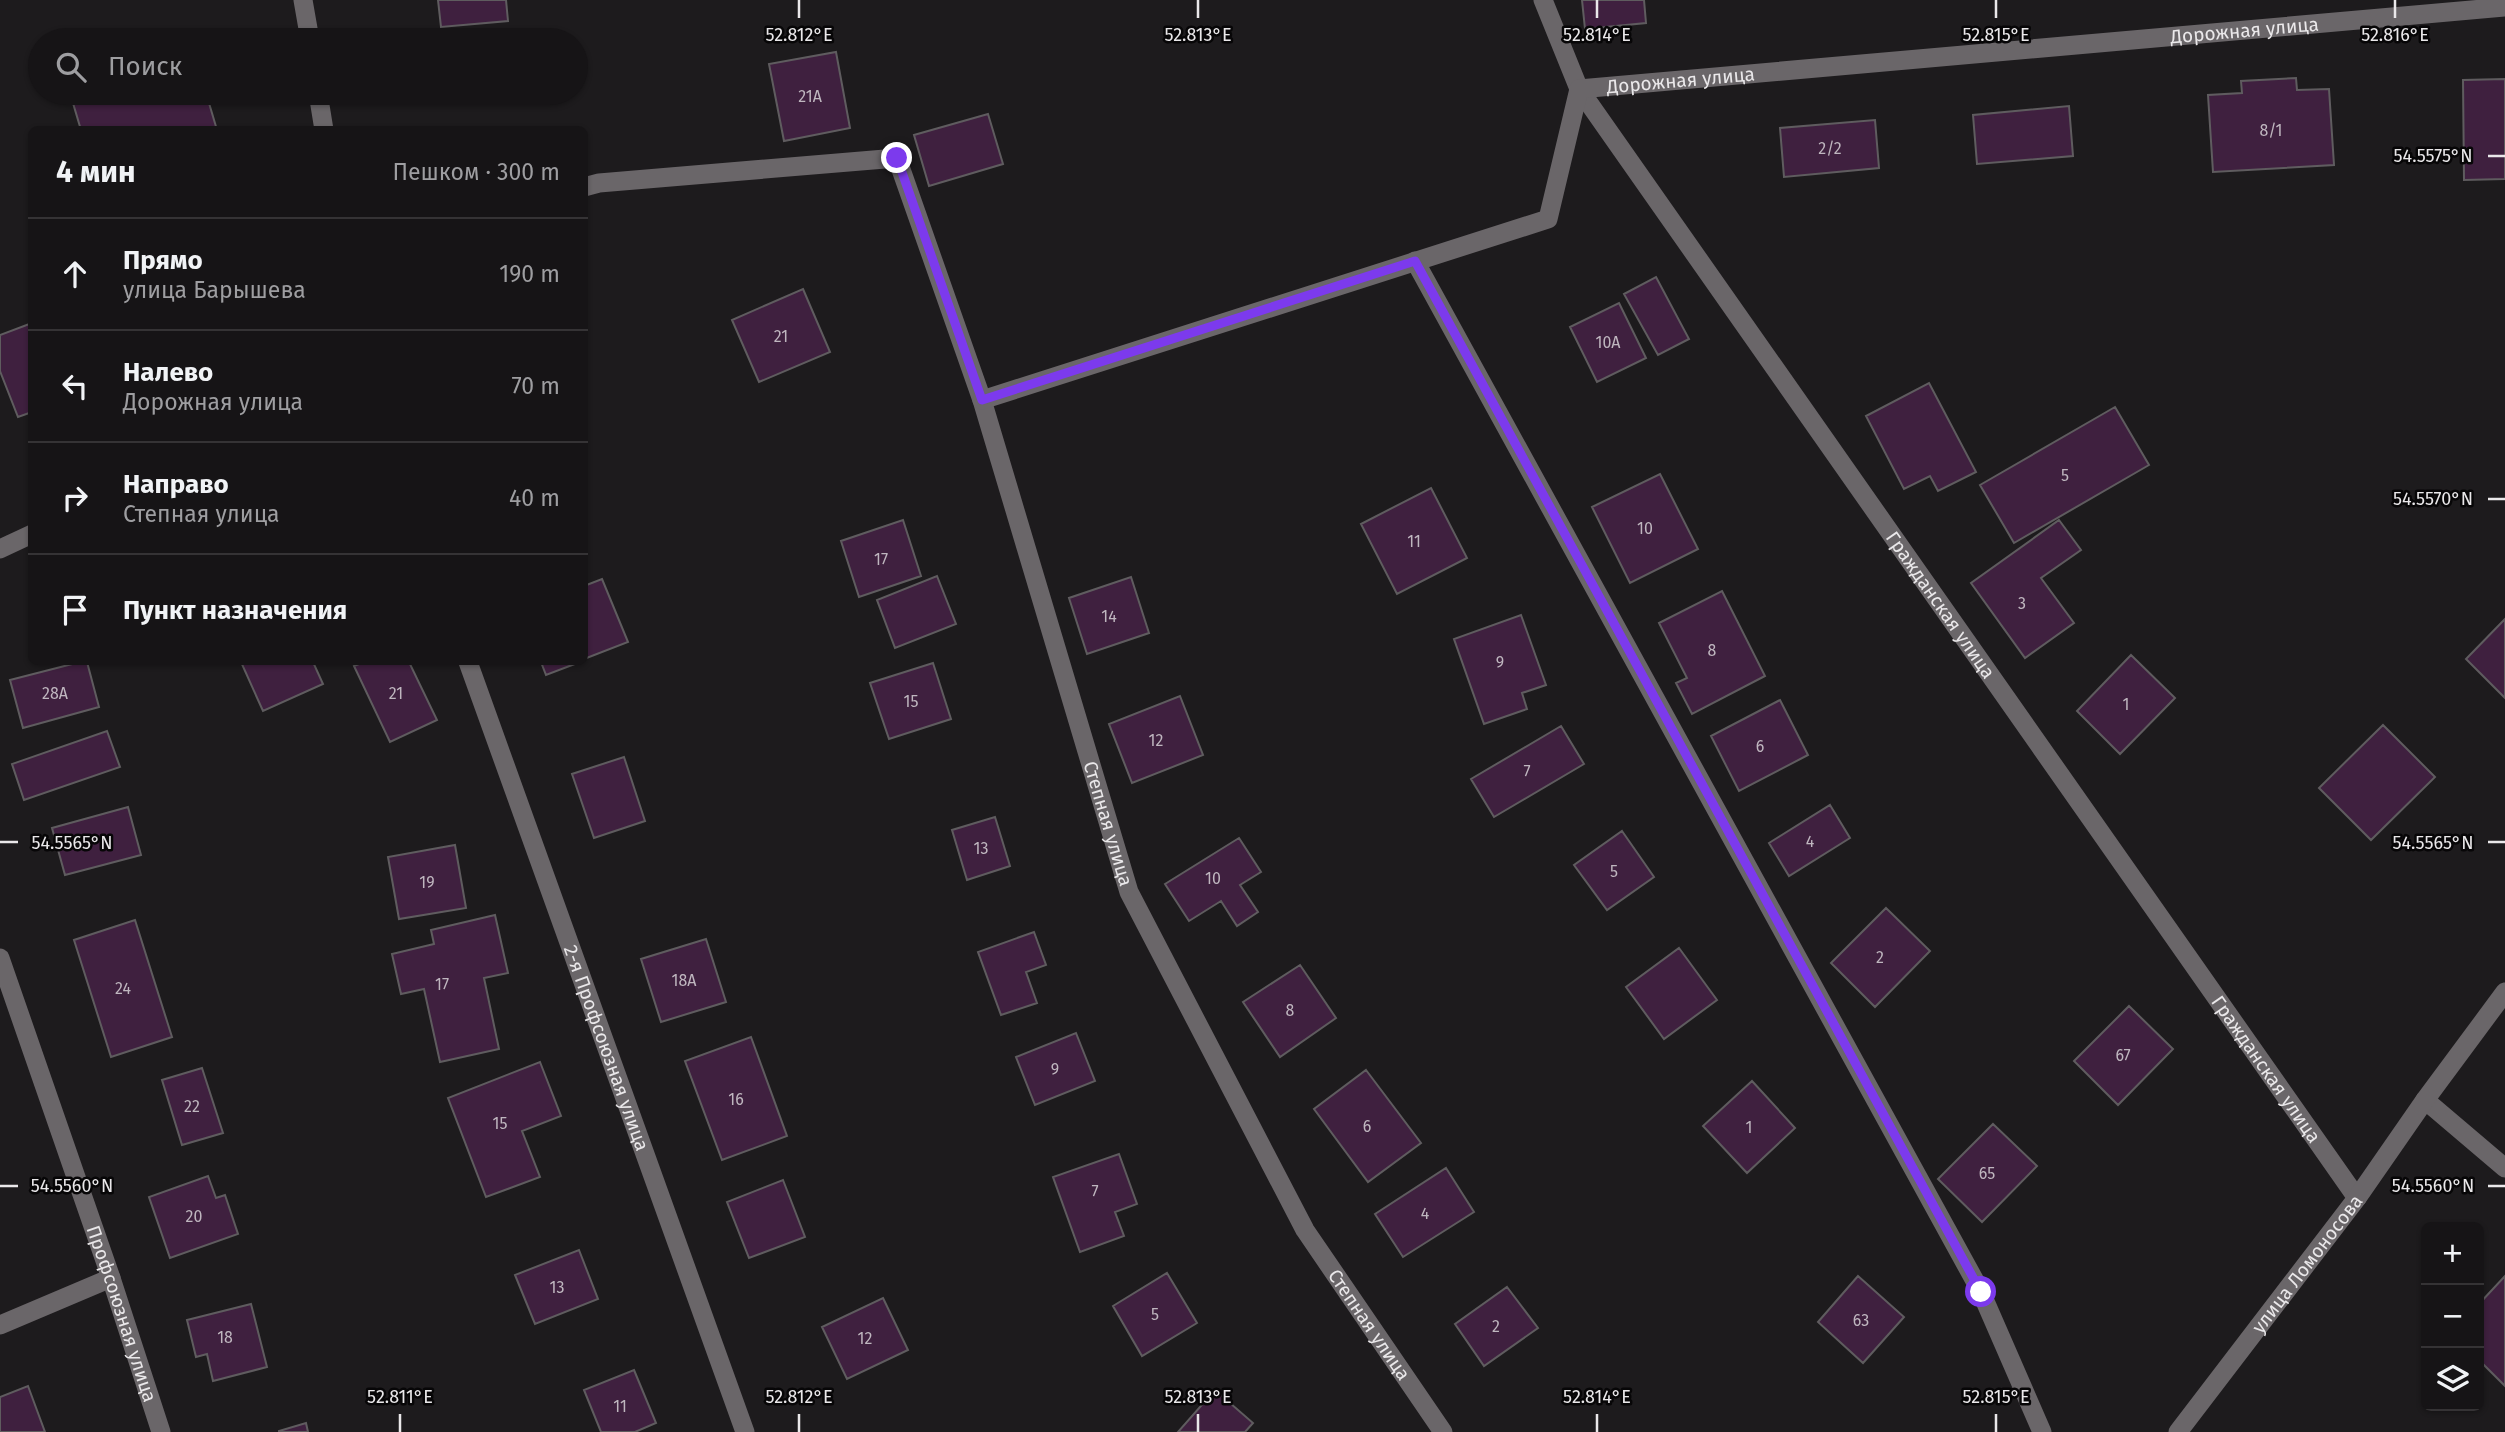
<!DOCTYPE html>
<html lang="ru">
<meta charset="utf-8">
<style>
body{margin:0;font-family:"Fira Sans",sans-serif;background:#232123;color:#f1f3f6}
.controls{position:absolute;right:21px;bottom:21px;display:grid;overflow:hidden;border-radius:10px;box-shadow:0 2px 5px #0004}
.controls button{width:63px;height:63px;display:grid;place-items:center;padding:0;border:0;border-bottom:2px solid #353335;background:#161416;color:#f1f3f6;font:35px sans-serif}
.stop{position:absolute;width:21px;height:21px;margin:-16px;border:5px solid #7c3aed;border-radius:50%;background:#fff}
.stop.end{background:#7c3aed;border-color:#fff;box-shadow:0 2px 7px #0008}
.list{margin:0;padding:0;list-style:none}
h2{display:flex;justify-content:space-between;align-items:center;height:91px;margin:0;padding:0 28px;font-size:30px}
h2 small{font-size:23px;font-weight:400;color:#9e9ea1}
.list li{display:grid;grid-template-columns:46px 1fr auto;gap:21px;align-items:center;box-sizing:border-box;height:112px;padding:0 28px;border-top:2px solid #353335}
.list b{display:block;font-size:26px;white-space:nowrap}
.list p{margin:0;font-size:23px;white-space:nowrap;color:#9e9ea1}
.list em{font-size:23px;font-style:normal;color:#9e9ea1}
.icon{flex:none;width:38px;height:38px;fill:none;stroke:currentColor;stroke-width:2;stroke-linecap:round;stroke-linejoin:round}
.map{position:relative;flex:none;width:2505px;height:1432px;overflow:hidden}
.search{position:absolute;background:#161416;box-shadow:0 2px 5px #0004;left:28px;top:28px;width:560px;height:77px;display:flex;align-items:center;gap:18px;box-sizing:border-box;padding:0 24px;border-radius:38px;color:#9e9ea1;font-size:26px}
.panel{position:absolute;background:#161416;box-shadow:0 2px 5px #0004;left:28px;top:126px;width:560px;height:539px;border-radius:10px}
.map>svg:first-child{display:block}
.building{fill:#3f203f;stroke:#5f5c5f;stroke-width:2}
.lines{fill:none;stroke-linecap:round;stroke-linejoin:round}
.minor{stroke:#6a6669;stroke-width:19}
.tertiary{stroke:#6a6669;stroke-width:19}
.route{stroke:#7c3aed;stroke-width:9}
.ticks{fill:none;stroke:#eae8ea;stroke-width:2.5}
.labels{text-anchor:middle;stroke-width:5;stroke-linejoin:round;paint-order:stroke}
.number-label{font-size:16px;fill:#bfb6bf}
.street-label{font-size:19px;fill:#eae8ea;stroke:#070607}
.ticks-label{font-size:18px;text-anchor:middle;fill:#eae8ea;stroke:#070607;stroke-width:5;stroke-linejoin:round;paint-order:stroke}
</style>
<div class="map">
<svg width="2505" height="1432" viewBox="0 0 2505 1432">
<rect width="100%" height="100%" fill="#1d1b1d"/>
<path class="building" d="M438 0H506L508 21 441 27Z
M1582 0H1644L1646 23 1585 29Z
M836 52 850 128 784 141 769 64Z
M2296 78 2297 90 2329 89 2334 165 2213 172 2208 95 2242 93 2241 81Z
M2505 79V179L2464 180 2463 80Z
M70 93H206L217 130H81Z
M2069 106 2073 156 1977 164 1973 115Z
M988 114 1003 164 929 186 914 135Z
M1875 120 1879 168 1784 177 1780 128Z
M1656 277 1689 339 1658 355 1624 294Z
M803 289 830 352 759 382 732 320Z
M1619 303 1646 358 1597 382 1570 327Z
M32 323V412L18 417 0 371V335Z
M1929 383 1976 472 1938 491 1930 476 1904 489 1866 416Z
M2115 407 2149 465 2014 543 1980 485Z
M1660 474 1698 549 1630 583 1592 507Z
M1431 488 1467 558 1397 594 1361 524Z
M903 520 921 576 859 597 841 541Z
M2059 520 2081 550 2041 578 2074 623 2025 658 1971 583Z
M937 576 956 624 895 648 877 600Z
M1131 577 1149 633 1087 654 1069 598Z
M602 579 628 642 584 659V586Z
M1722 591 1765 676 1692 714 1676 683 1687 678 1659 623Z
M1521 615 1546 685 1522 693 1527 709 1484 724 1454 639Z
M2505 619V698L2466 659Z
M2131 655 2175 698 2120 754 2077 711Z
M80 662H87L99 707 23 728 10 680Z
M241 662H313L323 684 263 711Z
M364 662H409L437 720 390 742 354 666Z
M541 662H580L546 675Z
M933 663 951 719 889 739 870 683Z
M1180 696 1203 755 1132 783 1109 724Z
M1780 700 1808 755 1739 791 1711 736Z
M2383 725 2435 777 2371 840 2319 788Z
M1561 726 1584 764 1494 817 1471 779Z
M107 731 120 767 24 800 12 764Z
M624 757 645 821 594 838 572 774Z
M1830 805 1850 838 1789 876 1769 843Z
M128 807 141 855 65 875 52 828Z
M995 817 1010 866 967 880 952 830Z
M1622 831 1654 877 1607 910 1574 865Z
M1239 838 1261 872 1240 885 1258 912 1237 926 1221 901 1189 921 1165 884Z
M455 845 466 908 399 919 388 857Z
M1886 908 1930 951 1875 1007 1831 963Z
M495 915 508 973 484 978 499 1049 440 1062 424 989 401 994 392 954 434 944 431 930Z
M135 920 172 1037 111 1057 74 940Z
M1034 932 1046 965 1026 972 1037 1003 1001 1015 978 952Z
M706 939 726 1002 661 1022 641 959Z
M1679 948 1717 1000 1664 1039 1626 987Z
M1300 965 1336 1018 1280 1057 1243 1002Z
M2129 1006 2173 1049 2118 1105 2074 1061Z
M1076 1033 1095 1081 1035 1105 1016 1057Z
M751 1037 787 1136 722 1160 685 1061Z
M540 1062 561 1116 522 1131 540 1177 486 1197 448 1098Z
M202 1068 223 1133 182 1145 162 1080Z
M1366 1070 1421 1143 1368 1182 1314 1109Z
M1752 1081 1795 1128 1747 1173 1703 1126Z
M1993 1124 2037 1166 1982 1222 1938 1179Z
M1119 1154 1137 1204 1115 1212 1124 1236 1080 1252 1053 1177Z
M1446 1168 1474 1212 1403 1257 1375 1214Z
M208 1176 216 1198 225 1195 238 1234 170 1258 149 1197Z
M783 1180 805 1237 749 1258 727 1202Z
M579 1250 598 1299 535 1324 515 1275Z
M1167 1273 1197 1323 1142 1356 1113 1306Z
M1858 1276 1904 1317 1863 1363 1818 1322Z
M2505 1276V1386L2479 1360V1304Z
M1507 1287 1538 1328 1484 1366 1455 1324Z
M883 1298 908 1350 847 1379 822 1327Z
M251 1304 267 1367 213 1381 207 1354 196 1357 187 1320Z
M634 1370 656 1423 635 1432H601L584 1390Z
M28 1386 45 1432H0V1397Z
M1215 1390 1253 1423 1245 1432H1178Z
M306 1423 308 1432H279V1431Z"/>
<g class="lines">
<g class="minor">
<path id="s1" d="M1543 0 1579 89 2357 1198"/>
<path id="s2" d="M584 187 599 183 897 158 982 400 1129 892 1305 1230 1443 1432"/>
<path d="M1415 261 1981 1292 2042 1432"/>
<path id="s3" d="M982 400 1548 219 1579 89 2505 7"/>
<path d="M0 549 32 534"/>
<path id="s4" d="M0 958 111 1278 161 1432"/>
<path d="M2425 1100 2505 1168"/>
<path d="M0 1325 111 1278"/>
<path id="s5" d="M2178 1432 2357 1198 2425 1100 2505 992"/>
</g>
<g class="tertiary">
<path d="M303 0 310 40"/>
<path d="M318 93 324 130"/>
<path id="s6" d="M468 662 745 1432"/>
</g>
</g>
<g class="lines">
<path class="route" d="M897 158 982 400 1415 261 1981 1292"/>
</g>
<path class="ticks" d="M799 0V18M1198 0V18M1597 0V18M1996 0V18M2395 0V18M2488 156H2505M2488 499H2505M0 842H18M2488 842H2505M0 1186H18M2488 1186H2505M400 1414V1432M799 1414V1432M1198 1414V1432M1597 1414V1432M1996 1414V1432"/>
<g class="labels">
<g class="number-label">
<text x="810" y="102">21А</text>
<text x="2271" y="136">8/1</text>
<text x="1830" y="154">2/2</text>
<text x="781" y="342">21</text>
<text x="1608" y="348">10А</text>
<text x="2065" y="481">5</text>
<text x="1645" y="534">10</text>
<text x="1414" y="547">11</text>
<text x="881" y="565">17</text>
<text x="2022" y="609">3</text>
<text x="1109" y="622">14</text>
<text x="1712" y="656">8</text>
<text x="1500" y="668">9</text>
<text x="55" y="699">28А</text>
<text x="396" y="699">21</text>
<text x="911" y="707">15</text>
<text x="2126" y="710">1</text>
<text x="1156" y="746">12</text>
<text x="1760" y="752">6</text>
<text x="1527" y="777">7</text>
<text x="1810" y="847">4</text>
<text x="981" y="854">13</text>
<text x="1614" y="877">5</text>
<text x="1213" y="884">10</text>
<text x="427" y="888">19</text>
<text x="1880" y="963">2</text>
<text x="684" y="986">18А</text>
<text x="442" y="990">17</text>
<text x="123" y="994">24</text>
<text x="1290" y="1016">8</text>
<text x="2123" y="1061">67</text>
<text x="1055" y="1075">9</text>
<text x="736" y="1105">16</text>
<text x="192" y="1112">22</text>
<text x="500" y="1129">15</text>
<text x="1367" y="1132">6</text>
<text x="1749" y="1133">1</text>
<text x="1987" y="1179">65</text>
<text x="1095" y="1197">7</text>
<text x="1425" y="1219">4</text>
<text x="194" y="1222">20</text>
<text x="557" y="1293">13</text>
<text x="1155" y="1320">5</text>
<text x="1861" y="1326">63</text>
<text x="1496" y="1332">2</text>
<text x="225" y="1343">18</text>
<text x="865" y="1344">12</text>
<text x="620" y="1412">11</text>
</g>
<g class="street-label">
<text dy="7" stroke="none"><textPath href="#s3" startOffset="1396">Дорожная улица</textPath></text>
<text dy="7" stroke="none"><textPath href="#s3" startOffset="830">Дорожная улица</textPath></text>
<text dy="7" stroke="none"><textPath href="#s1" startOffset="726">Гражданская улица</textPath></text>
<text dy="7" stroke="none"><textPath href="#s2" startOffset="1013">Степная улица</textPath></text>
<text dy="7" stroke="none"><textPath href="#s6" startOffset="410">2-я Профсоюзная улица</textPath></text>
<text dy="7" stroke="none"><textPath href="#s1" startOffset="1293">Гражданская улица</textPath></text>
<text dy="7" stroke="none"><textPath href="#s5" startOffset="212">улица Ломоносова</textPath></text>
<text dy="7" stroke="none"><textPath href="#s4" startOffset="376">Профсоюзная улица</textPath></text>
<text dy="7" stroke="none"><textPath href="#s2" startOffset="1580">Степная улица</textPath></text>
</g>
</g>
<g class="ticks-label">
<text x="799" y="41">52.812°E</text>
<text x="1198" y="41">52.813°E</text>
<text x="1597" y="41">52.814°E</text>
<text x="1996" y="41">52.815°E</text>
<text x="2395" y="41">52.816°E</text>
<text x="2433" y="162">54.5575°N</text>
<text x="2433" y="505">54.5570°N</text>
<text x="72" y="849">54.5565°N</text>
<text x="2433" y="849">54.5565°N</text>
<text x="72" y="1192">54.5560°N</text>
<text x="2433" y="1192">54.5560°N</text>
<text x="400" y="1403">52.811°E</text>
<text x="799" y="1403">52.812°E</text>
<text x="1198" y="1403">52.813°E</text>
<text x="1597" y="1403">52.814°E</text>
<text x="1996" y="1403">52.815°E</text>
</g>
</svg>
<div class="controls">
<button>+</button>
<button>−</button>
<button><svg class="icon" aria-label="layers" viewBox="0 0 24 24"><path d="M12 4l9 5-9 5-9-5zM3 14l9 5 9-5"/></svg></button>
</div>
<div class="stop" style="left:1981px;top:1292px"></div>
<div class="stop end" style="left:897px;top:158px"></div>
<div class="search"><svg class="icon" aria-label="search" viewBox="0 0 24 24"><circle cx="10" cy="10" r="6"/><path d="M15 15l6 6"/></svg>Поиск</div>
<section class="panel">
<h2>4 мин<small>Пешком · 300 m</small></h2>
<ul class="list">
<li><svg class="icon" aria-label="ahead" viewBox="0 0 24 24"><path d="M12 20V5M6 11l6-6 6 6"/></svg><div><b>Прямо</b><p>улица Барышева</p></div><em>190 m</em></li>
<li><svg class="icon" aria-label="left" viewBox="0 0 24 24"><path d="M17 20v-9H6M10 6l-5 5 5 5"/></svg><div><b>Налево</b><p>Дорожная улица</p></div><em>70 m</em></li>
<li><svg class="icon" aria-label="right" viewBox="0 0 24 24"><path d="M7 20v-9h11M14 6l5 5-5 5"/></svg><div><b>Направо</b><p>Степная улица</p></div><em>40 m</em></li>
<li><svg class="icon" aria-label="arrive" viewBox="0 0 24 24"><path d="M6 21V4h12l-3 4 3 4H6"/></svg><div><b>Пункт назначения</b></div></li>
</ul>
</section>
</div>
